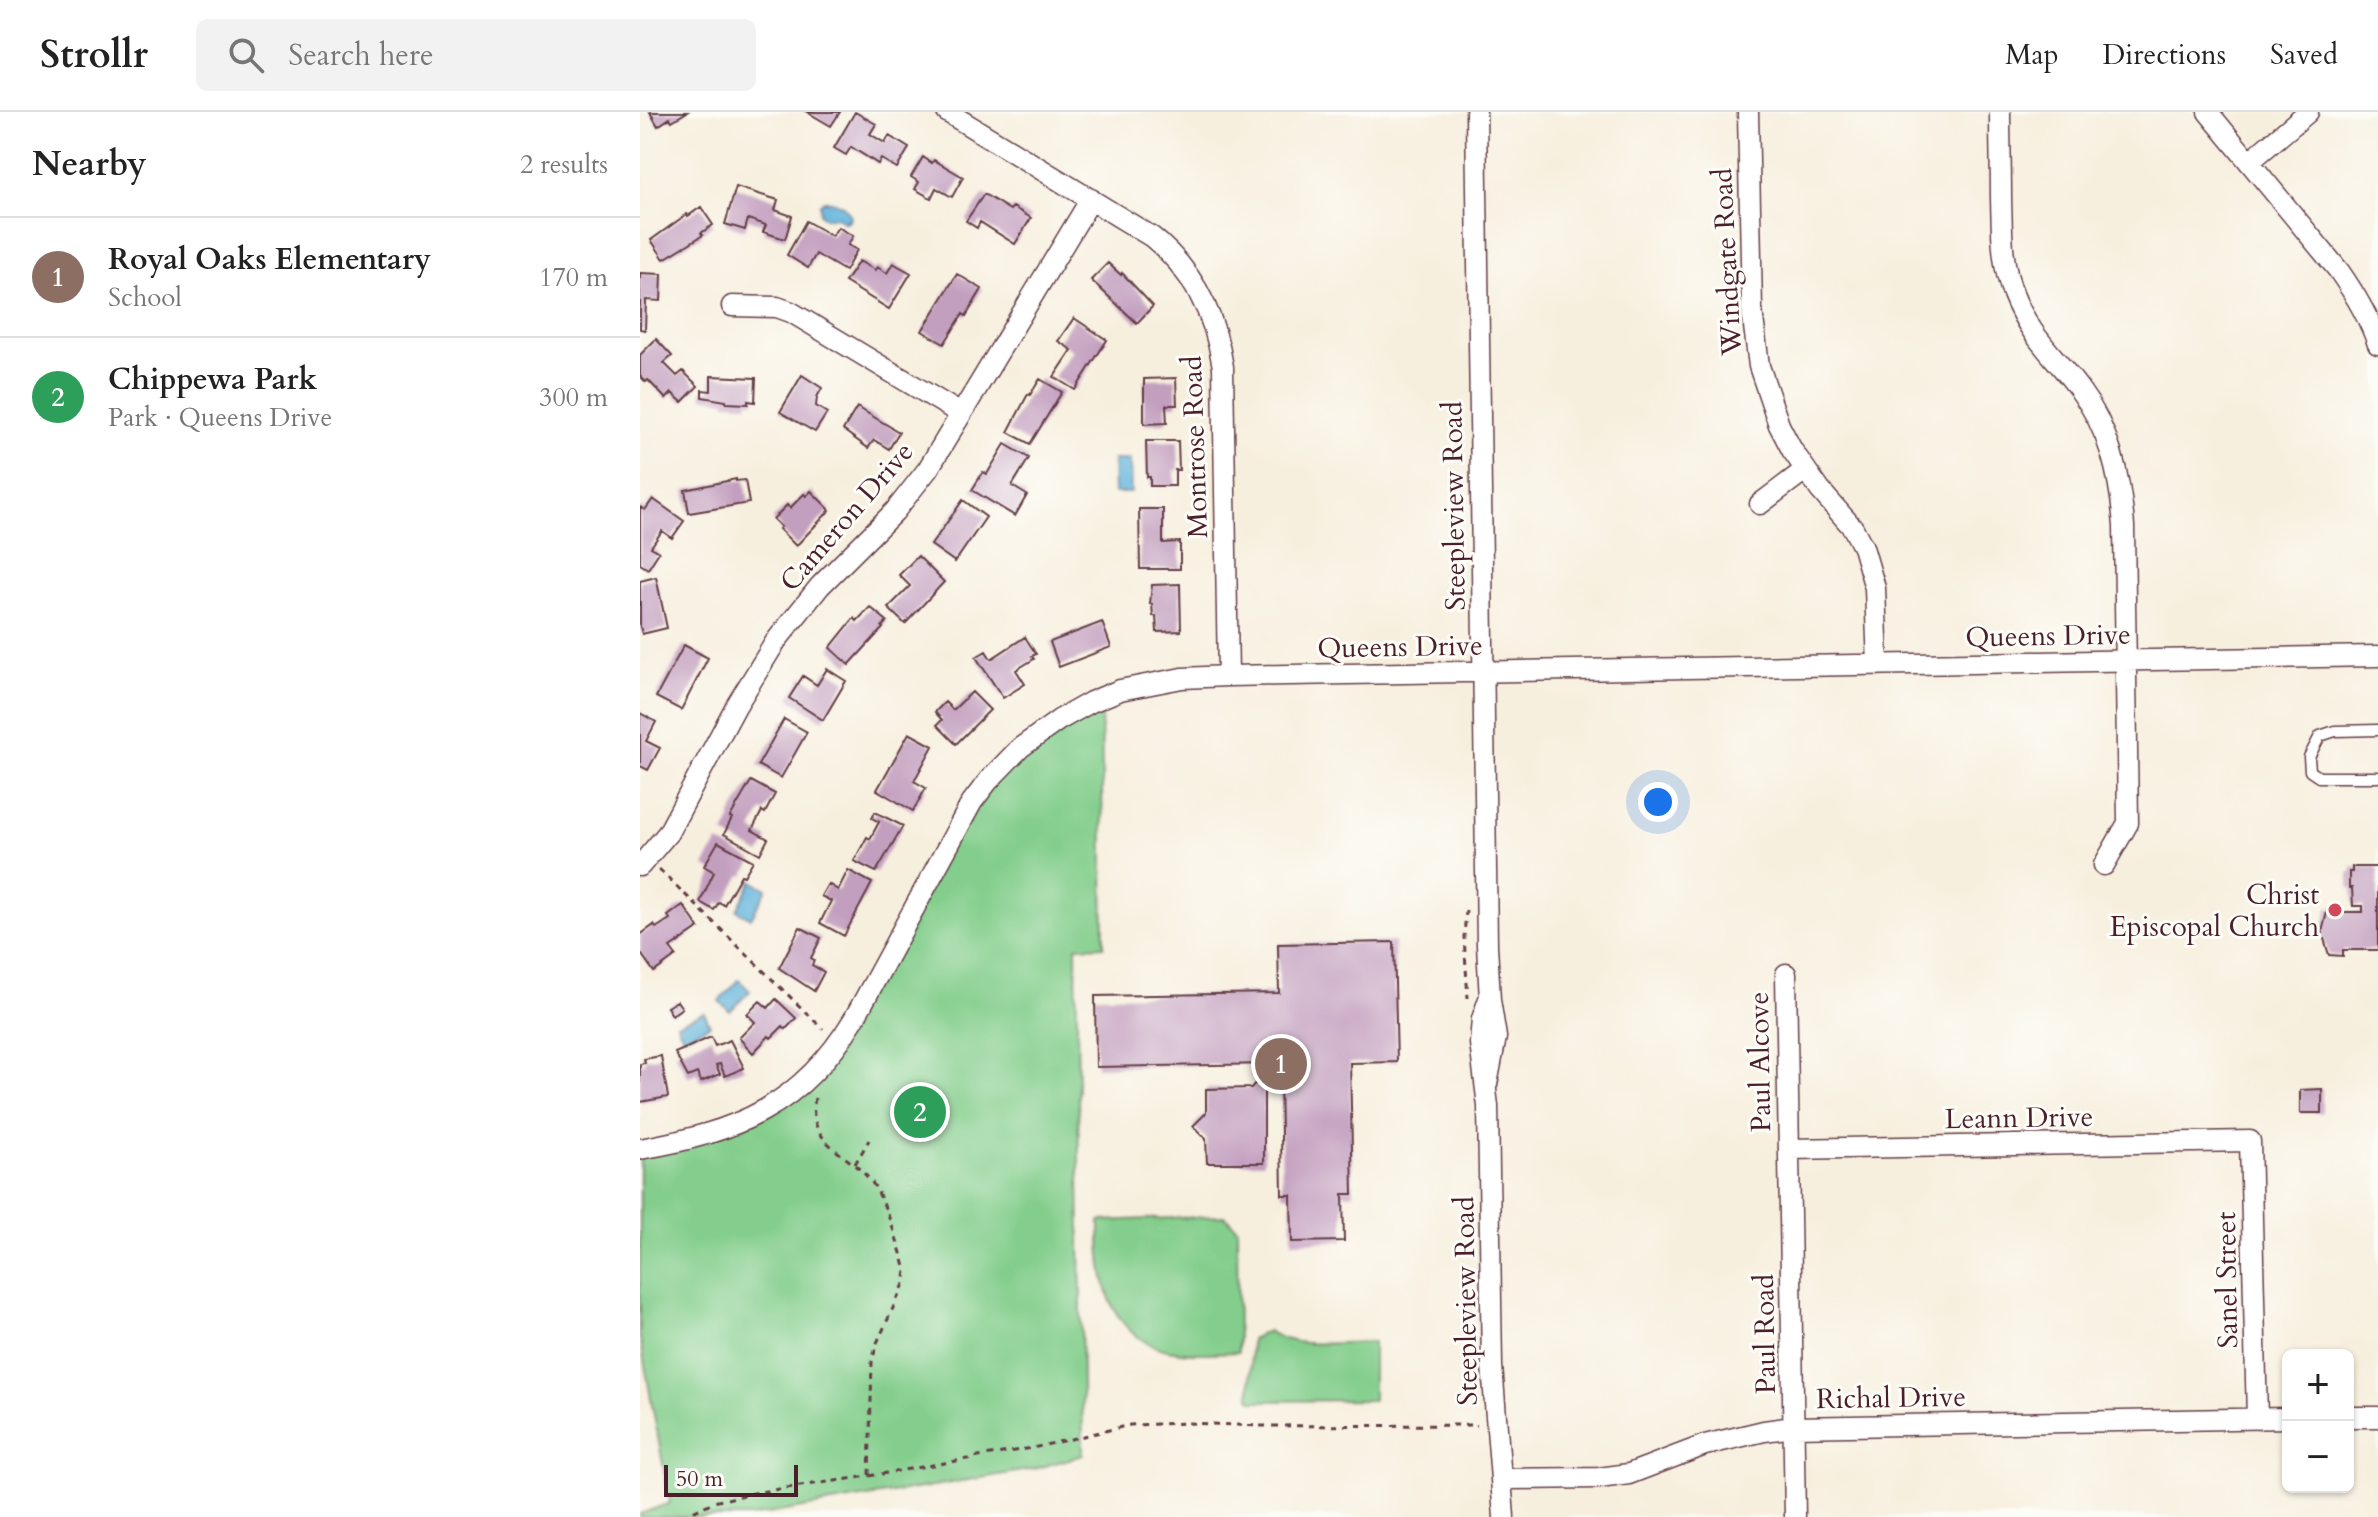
<!DOCTYPE html>
<meta charset="utf-8">
<style>
body{margin:0;font-family:Cardo,serif;background:#f2f2f2;color:#222}
.controls{position:absolute;right:24px;bottom:24px;display:grid;overflow:hidden;border-radius:12px;box-shadow:0 2px 6px #0004}
.controls button{width:72px;height:72px;display:grid;place-items:center;padding:0;border:0;border-bottom:2px solid #e0e0e0;background:#fff;color:#222;font:40px sans-serif}
.scale{position:absolute;left:24px;bottom:20px;width:134px;box-sizing:border-box;padding-left:8px;border:4px solid #4a1f2b;border-top:0;font-size:22px;line-height:28px;white-space:nowrap;color:#4a1f2b;-webkit-text-stroke:6px #fdfcf7;paint-order:stroke}
.you{position:absolute;left:1018px;top:690px;width:28px;height:28px;margin:-20px;border:6px solid #fff;border-radius:50%;background:#1a73e8;box-shadow:0 0 0 12px #1a73e833}
.badge{display:grid;place-items:center;width:52px;height:52px;border-radius:50%;background:#d1495b;color:#fff;font-size:26px;font-weight:700}
.pin{position:absolute;translate:-50% -50%;border:4px solid #fff;box-shadow:0 2px 8px #0006}
.list{margin:0;padding:0;list-style:none}
h2{display:flex;justify-content:space-between;align-items:center;height:104px;margin:0;padding:0 32px;font-size:34px}
h2 small{font-size:26px;font-weight:400;color:#767676}
.list li{display:grid;grid-template-columns:52px 1fr auto;gap:24px;align-items:center;box-sizing:border-box;height:120px;padding:0 32px;border-top:2px solid #e0e0e0}
.list b{display:block;font-size:30px;white-space:nowrap}
.list p{margin:0;font-size:26px;white-space:nowrap;color:#767676}
.list em{font-size:26px;font-style:normal;color:#767676}
.icon{flex:none;width:44px;height:44px;fill:none;stroke:currentColor;stroke-width:2;stroke-linecap:round;stroke-linejoin:round}
.map{position:relative;flex:none;width:1738px;height:1405px;overflow:hidden}
header{display:flex;align-items:center;gap:48px;box-sizing:border-box;height:112px;padding:0 40px;background:#fff;border-bottom:2px solid #e0e0e0}
header strong{font-size:38px}
nav{display:flex;gap:44px;margin-inline-start:auto;font-size:28px}
.search{width:560px;height:72px;background:#f2f2f2;display:flex;align-items:center;gap:20px;box-sizing:border-box;padding:0 28px;border-radius:12px;color:#767676;font-size:30px}
main{display:flex}
aside{flex:1;background:#fff}
.map>svg:first-child{display:block}
.green{fill:#83ce8c;stroke:#66765c;stroke-width:2}
.water{fill:#5fb3db;stroke:#546983;stroke-width:2}
.building{fill:#c39fbf}
.lines{fill:none;stroke-linecap:round;stroke-linejoin:round}
.service-casing{stroke:#643e46;stroke-width:13}
.minor-casing{stroke:#643e46;stroke-width:23}
.path{stroke:#643e46;stroke-width:3;stroke-dasharray:6 6;stroke-linecap:butt}
.service{stroke:#fff;stroke-width:10}
.minor{stroke:#fff;stroke-width:20}
.poi-dot{fill:#d1495b;stroke:#fdfcf7;stroke-width:3}
.labels{text-anchor:middle;stroke-width:6;stroke-linejoin:round;paint-order:stroke}
.street-label{font-size:28px;fill:#4a1f2b;stroke:#fdfcf7}
.poi-label{font-size:28px;fill:#4a1f2b;stroke:#fdfcf7;text-anchor:end}
</style>
<header>
<strong>Strollr</strong>
<div class="search"><svg class="icon" aria-label="search" viewBox="0 0 24 24"><circle cx="10" cy="10" r="6"/><path d="M15 15l6 6"/></svg>Search here</div>
<nav><a>Map</a><a>Directions</a><a>Saved</a></nav>
</header>
<main>
<aside>
<h2>Nearby<small>2 results</small></h2>
<ul class="list">
<li><span class="badge" style="background:#8d6e63">1</span><div><b>Royal Oaks Elementary</b><p>School</p></div><em>170 m</em></li>
<li><span class="badge" style="background:#2e9e5b">2</span><div><b>Chippewa Park</b><p>Park · Queens Drive</p></div><em>300 m</em></li>
</ul>
</aside>
<div class="map">
<svg width="1738" height="1405" viewBox="0 0 1738 1405">
<rect width="100%" height="100%" fill="#fdfcf7"/>
<filter id="ink" filterUnits="userSpaceOnUse"><feTurbulence type="fractalNoise" baseFrequency=".0125" numOctaves="2"/><feDisplacementMap in="SourceGraphic" scale="16" xChannelSelector="R" yChannelSelector="G"/><feConvolveMatrix kernelMatrix="1 2 1 2 8 2 1 2 1" color-interpolation-filters="sRGB"/></filter>
<filter id="wash" filterUnits="userSpaceOnUse"><feTurbulence type="fractalNoise" baseFrequency=".006" numOctaves="4" result="noise"/><feDisplacementMap in="SourceGraphic" scale="32" xChannelSelector="R" yChannelSelector="G"/><feGaussianBlur stdDeviation="1.8" result="paint"/><feColorMatrix in="noise" values="0 0 0 0 0 0 0 0 0 0 0 0 0 0 0 0 0 1.4 0 .05"/><feComposite in="paint" operator="in"/></filter>
<g filter="url(#wash)">
<rect width="100%" height="100%" fill="#f7efde"/>
<path class="green" d="M461 585 464 834 436 835 443 1343 394 1357 109 1405H0V1402L30 1391 0 1226V1037L55 1026 170 964 337 682Z
M585 1104 597 1116 598 1240C574 1241 547 1243 523 1237 465 1220 459 1160 460 1109Z
M628 1219C654 1238 701 1230 733 1230V1288L614 1289 610 1286 611 1227Z"/>
<path class="water" d="M192 89 202 93 210 102 209 108 204 110 197 105 186 106 180 102V91L184 89Z
M473 348H490L491 381H474Z
M112 769 127 777 111 806 97 798Z
M99 868 110 879 90 899 79 889Z
M64 900 70 913 43 925 37 912Z"/>
<g id="blocks">
<path class="building" d="M10 0H47L32 9 30 6 18 14Z
M167 0H200L191 14Z
M215 0 236 12 230 22 245 31 249 24 269 36 257 56 241 47 238 52 211 35 206 43 194 36Z
M283 45 292 51 294 48 323 65 312 85 296 76 291 86 275 77 279 70 271 65Z
M96 75 138 88 135 98 152 104 145 127 123 120 126 113 108 107 105 118 85 112Z
M344 82 370 98 373 95 391 106 375 132 340 110 337 116 326 109Z
M61 95 73 113 61 121 63 123 24 147 11 128 47 102 48 104Z
M166 109 192 124 198 115 213 124 208 133 217 138 205 159 176 142 168 156 147 143Z
M219 149 235 158 237 155 247 161 253 151 271 161 249 197 205 170Z
M468 151 481 163 482 161 513 194 497 211 451 168Z
M0 161 22 162 21 189 6 188 5 218 0 217Z
M317 162 342 177 326 204 323 202 304 232 282 219Z
M434 206 467 228 435 278 414 265 432 238 418 229Z
M16 227 32 244 24 251 37 264 43 259 58 274 42 290 32 281 26 287 8 268 6 270 0 264V243Z
M162 263 182 276 177 285 176 294 187 301 175 320 140 300Z
M71 264 116 266 115 290 108 289V292L86 291V289L62 285V278L71 279Z
M536 266 537 293H526L527 311 504 312V267Z
M400 267 422 280 390 332 368 320 388 282 390 283Z
M217 295 259 320 249 337 234 328 228 336 203 318Z
M506 329H538L539 358H535V374H510V365H507Z
M365 332 389 346 372 374 387 383 375 404 332 378 343 360 347 362Z
M96 367V369L105 368 109 391 49 401 45 378Z
M171 379 190 398 156 434 139 417 141 415 133 407 147 393 150 396 164 382 166 384Z
M13 387 44 409 32 426 22 419 11 435 19 440 8 457 0 452V395L5 398Z
M323 388 346 405 315 450 291 433Z
M499 397H523V431L540 430V457H500Z
M278 444 304 470 265 512 248 496 270 474 259 463Z
M16 465 27 516 2 522 0 514V469Z
M540 472 541 519 517 520 516 504H513L512 492H510L512 473Z
M230 495 247 509 242 515 243 516 209 553 190 536 214 506 217 509Z
M462 510 471 535 419 555 410 530Z
M385 525 396 542 392 544 394 547 376 558 385 572 363 586 336 545 346 539 351 547Z
M44 533 68 546 41 598 16 585Z
M187 557 206 569 183 608 149 586 163 564 177 573Z
M332 580 350 598 316 632 297 613 302 608 295 600 305 590 313 598Z
M0 601 16 610 6 629 20 636 8 658 0 654Z
M144 607 167 620 141 666 118 653Z
M269 621 293 634 274 669 286 676 273 699 237 678Z
M111 669 135 682 125 701 122 699 112 718 128 727 120 742 84 722 92 706 90 705Z
M235 700 263 714 236 760 214 749 227 725 230 727 239 710 232 706Z
M78 730 113 749 104 764 101 763 84 793 79 790 74 798 60 790 74 760 64 754Z
M1712 755H1738V838H1703V844L1689 843 1682 820 1688 796H1702L1704 800H1723V794H1713L1712 776H1709V760H1712Z
M208 758 232 771 204 824 180 811 191 789 181 784 188 772 198 778Z
M43 793 59 816 30 836 36 844 14 860 0 840V823L14 813 16 816 30 807 28 804Z
M160 815 181 826 171 846 174 848 172 853 184 860 174 879 139 856Z
M754 830 757 950 710 951 713 1082H703L704 1129 652 1130 651 1083H642L640 962H637L624 976V1051H567L566 1027 553 1014 566 1001V977L611 976 632 952 456 955 455 884 639 881 638 832Z
M136 887 156 906 146 917 143 914 131 926 129 924 113 941 99 926 115 910 107 902 120 889 128 896Z
M37 889 42 896 32 903 27 895Z
M71 925 75 934 90 928 104 956 85 964 80 952 76 953 80 962 61 970 57 961 48 965 35 941Z
M21 944 28 985 0 990V952L5 951 4 947Z
M1682 977V1001H1660V978Z"/>
</g>
</g>
<g filter="url(#ink)">
<use href="#blocks" fill-opacity="0" stroke="#643e46" stroke-width="2"/>
<g class="lines">
<defs>
<path id="service" d="M1738 618 1695 619 1680 624 1669 645 1670 659 1679 665H1738"/>
<path id="minor" d="M307 0 512 125C553 158 575 203 583 255L588 564
M836 0 847 833 850 888 856 925 847 972
M1108 0 1112 198 1119 254 1139 313 1152 338 1180 378 1213 416 1223 435 1235 476 1238 553
M1360 0C1360 29 1361 57 1361 86 1362 118 1361 151 1373 182 1390 225 1413 242 1439 277 1470 318 1480 364 1484 414L1488 711 1464 753
M1568 0 1699 159C1715 182 1729 205 1738 232
M1609 50 1668 0
M92 194 137 195 151 200 321 302
M1120 392 1165 358
M0 754 28 721 96 594 136 529 180 474 255 399 288 357 451 87
M1146 862 1155 1405
M849 887 842 907 840 931 848 994 852 1254 864 1405
M0 1037C96 1020 161 995 214 907L332 690 349 668 380 636 419 608 451 590 480 578 542 566 588 564 1738 544
M1149 1037 1610 1029 1617 1307
M1708 1305H1738
M863 1367 959 1366 989 1362 1065 1333 1124 1319 1153 1315 1648 1306"/>
</defs>
<use href="#service" class="service-casing"/>
<use href="#minor" class="minor-casing"/>
<path class="path" d="M19 757 183 917
M826 798 824 825 828 886
M175 986C165 1035 214 1041 235 1075 247 1096 260 1135 266 1159L264 1172 237 1231 232 1250 229 1364
M215 1052 229 1028
M43 1405 73 1390 119 1380 229 1364 397 1335 490 1313 547 1311 618 1314 837 1313"/>
<use href="#service" class="service"/>
<use href="#minor" class="minor"/>
</g>
</g>
<circle class="poi-dot" cx="1695" cy="798" r="8"/>
<g class="labels">
<g class="street-label">
<text transform="translate(1086 150) rotate(-93)" y="10">Windgate Road</text>
<text transform="translate(554 335) rotate(-92)" y="10">Montrose Road</text>
<text transform="translate(813 394) rotate(-91)" y="10">Steepleview Road</text>
<text transform="translate(206 404) rotate(-49)" y="10">Cameron Drive</text>
<text transform="translate(1408 523) rotate(-1)" y="10">Queens Drive</text>
<text transform="translate(760 534) rotate(-1)" y="10">Queens Drive</text>
<text transform="translate(1119 950) rotate(-91)" y="10">Paul Alcove</text>
<text transform="translate(1379 1005) rotate(-1)" y="10">Leann Drive</text>
<text transform="translate(1586 1168) rotate(-91)" y="10">Sanel Street</text>
<text transform="translate(825 1189) rotate(-91)" y="10">Steepleview Road</text>
<text transform="translate(1124 1222) rotate(-91)" y="10">Paul Road</text>
<text transform="translate(1251 1285) rotate(-1)" y="10">Richal Drive</text>
</g>
<g class="poi-label">
<text x="1679" y="792">Christ<tspan x="1679" dy="32">Episcopal Church</tspan></text>
</g>
</g>
</svg>
<div class="controls">
<button>+</button>
<button>−</button>
</div>
<div class="scale">50 m</div>
<div class="you"></div>
<div class="pin badge" style="left:641px;top:952px;background:#8d6e63">1</div>
<div class="pin badge" style="left:280px;top:1000px;background:#2e9e5b">2</div>
</div>
</main>
